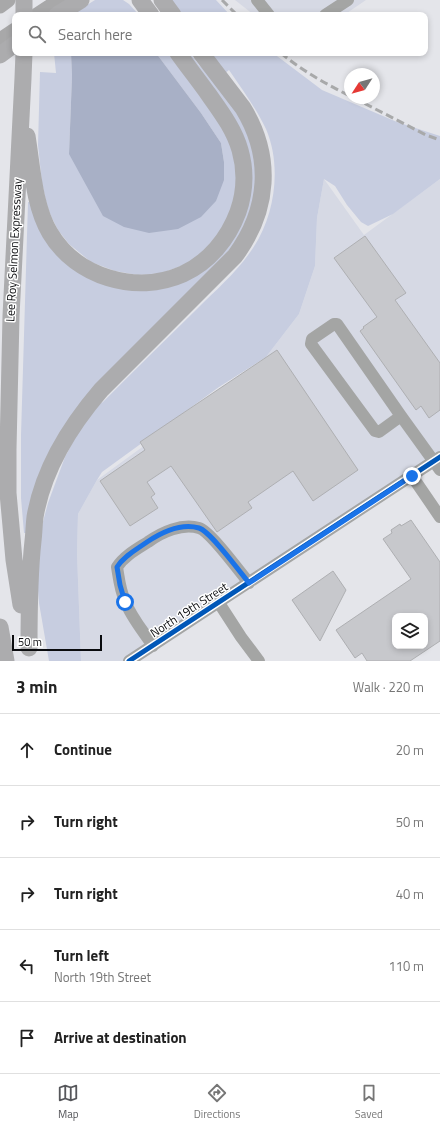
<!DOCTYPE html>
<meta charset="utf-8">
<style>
body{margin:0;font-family:"Titillium Web",sans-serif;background:#f2f2f2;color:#222}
.controls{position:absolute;right:12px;bottom:12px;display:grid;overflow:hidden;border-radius:8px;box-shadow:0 2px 6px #0003}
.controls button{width:36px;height:36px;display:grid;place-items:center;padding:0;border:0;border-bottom:1px solid #e0e0e0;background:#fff;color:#222;font:20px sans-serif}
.compass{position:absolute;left:344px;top:68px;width:36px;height:36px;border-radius:50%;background:#fff;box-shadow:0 2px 6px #0003;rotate:234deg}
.scale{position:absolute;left:12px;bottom:10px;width:90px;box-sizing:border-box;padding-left:4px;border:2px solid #0a0b0e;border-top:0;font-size:11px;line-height:14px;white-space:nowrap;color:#0a0b0e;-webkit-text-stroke:3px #fff;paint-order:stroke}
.stop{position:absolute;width:12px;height:12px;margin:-9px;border:3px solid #1a73e8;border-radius:50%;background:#fff}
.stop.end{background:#1a73e8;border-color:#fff;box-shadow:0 1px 4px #0008}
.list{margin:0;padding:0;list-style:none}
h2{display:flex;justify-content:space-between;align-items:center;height:52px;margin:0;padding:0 16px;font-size:17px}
h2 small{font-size:13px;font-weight:400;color:#767676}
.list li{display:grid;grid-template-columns:26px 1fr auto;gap:12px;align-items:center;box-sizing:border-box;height:72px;padding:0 16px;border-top:1px solid #e0e0e0}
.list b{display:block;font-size:15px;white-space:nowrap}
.list p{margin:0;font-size:13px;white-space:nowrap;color:#767676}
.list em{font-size:13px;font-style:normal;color:#767676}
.icon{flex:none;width:22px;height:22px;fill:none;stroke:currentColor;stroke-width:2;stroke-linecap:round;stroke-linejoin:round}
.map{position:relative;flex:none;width:440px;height:661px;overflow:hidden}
.search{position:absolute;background:#fff;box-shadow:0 2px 6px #0003;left:12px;right:12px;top:12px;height:44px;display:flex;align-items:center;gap:10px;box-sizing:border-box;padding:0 14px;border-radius:8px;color:#767676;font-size:15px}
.sheet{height:412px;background:#fff}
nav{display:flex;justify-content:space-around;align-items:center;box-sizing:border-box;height:56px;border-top:1px solid #e0e0e0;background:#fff;font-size:11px;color:#767676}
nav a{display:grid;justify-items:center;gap:2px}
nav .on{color:#56575b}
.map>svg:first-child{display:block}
.built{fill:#d6d9e4}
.green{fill:#c7cde0}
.water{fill:#a8b0c6}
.building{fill:#c7c8cc;stroke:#aeafb2;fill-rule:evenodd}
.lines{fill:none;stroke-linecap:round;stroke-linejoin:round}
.minor{stroke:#a4a5a4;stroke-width:12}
.major{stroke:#a8a8a9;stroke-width:15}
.highway{stroke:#acacae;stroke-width:17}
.rail{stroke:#a8a9aa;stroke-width:3;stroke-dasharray:8 4;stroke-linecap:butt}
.cycleway-casing{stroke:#fff;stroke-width:8}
.cycleway{stroke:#0057b8;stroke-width:5}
.route{stroke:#1a73e8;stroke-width:5}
.labels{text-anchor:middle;stroke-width:3;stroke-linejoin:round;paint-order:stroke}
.street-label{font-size:12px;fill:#0a0b0e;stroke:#fff}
</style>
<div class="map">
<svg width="440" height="661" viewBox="0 0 440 661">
<rect width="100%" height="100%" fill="#e4e5ea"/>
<path class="built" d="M235 0H366L344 15H254Z
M324 179 364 235 440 179V453L126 661H81L77 553 78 514 97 480 266 357 299 314 315 266 317 218Z"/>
<path class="green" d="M95 0H123L129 4 139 15H119L103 12 98 15H71Z
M169 0H216L230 15H180Z
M54 53H71L72 76 69 154 224 162 221 143 201 113 156 53H169L218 116 227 129 239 175 229 221 197 260 162 273 138 275 115 271 91 262 69 244 58 230 51 216 47 205 42 183 38 145 40 72 56 73Z
M186 53H190L199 65 220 84 243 117 259 171 246 233 96 387 28 533H24L21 498V435L28 202H31L91 279 201 270 250 171Z
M208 53H273L322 90 397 122 440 136V179L393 214 368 226 361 222 347 205 335 186 324 179 317 218 315 266 299 314 266 357 219 387 102 472 97 480 78 514 77 553 81 661H49L39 603 37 577 41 529 48 503 65 457 78 432 92 409 103 402C134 371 166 339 198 308 217 289 238 271 253 248 275 216 282 166 266 129 256 108 242 89 229 70L224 74Z"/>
<path class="water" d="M71 53H156L201 113 221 143 224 162V180L216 201 201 217 178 229 149 233 124 227 103 216 69 154 72 76Z"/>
<path class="building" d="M365 236 406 293 395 300 440 363V410L429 418 421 406 416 410 360 331 364 328 363 327 377 317 334 258Z
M277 350 358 470 313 501 293 471 248 502 252 508 217 532 171 466 147 482 155 494 151 497 158 508 130 526 100 481 145 450 140 442Z
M411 520 440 562V641L410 661H367L362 653 355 658 336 630 411 579 383 539 392 533 391 530 400 524 401 526ZM395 616H425V646H395Z
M333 571 346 590 320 641 292 600Z"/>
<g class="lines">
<path class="minor" d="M257 0 269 15
M325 15 348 0
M401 416 379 432 375 431 311 344 312 339 334 324H337L401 416 440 470
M412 476 440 517
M219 603 241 637 259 661
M153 646C143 631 131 617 125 601 120 590 119 579 117 567 124 556 137 549 148 542 162 532 182 523 199 528 210 531 240 572 249 583
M129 661 440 457"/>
<path class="major" d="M0 6 8 0
M37 15 60 0
M0 40 15 30"/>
<path class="highway" d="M140 0 151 15
M162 0 173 15
M24 15V0
M57 15 81 0
M0 55 15 44
M27 136C32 166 34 207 50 233 76 277 136 295 183 274 209 262 228 239 238 212 245 192 246 171 240 150 234 129 221 112 209 95 199 81 188 67 178 53
M21 605 14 560 11 526 8 493V449L11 316 23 78 24 53
M0 627 6 661
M29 648C29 612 29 577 33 541 34 533 34 525 35 517 43 470 71 425 101 390L235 256C269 210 273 157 243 108L201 53"/>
<path class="rail" d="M222 0 237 15
M281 53C301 70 326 84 350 96
M354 98 426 135 440 140"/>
<defs>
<path id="cycleway" d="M129 661 440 457"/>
</defs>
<use href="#cycleway" class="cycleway-casing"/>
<use href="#cycleway" class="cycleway"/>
</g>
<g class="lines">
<path class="route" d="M125 602 120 585 117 567C124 556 137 549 147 542 162 532 182 523 199 528 210 531 240 572 249 583L412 476"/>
</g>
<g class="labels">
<g class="street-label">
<text transform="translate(14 250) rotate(-87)" y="4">Lee Roy Selmon Expressway</text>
<text transform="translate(189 610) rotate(-33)" y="4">North 19th Street</text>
</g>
</g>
</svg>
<div class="controls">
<button><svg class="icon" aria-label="layers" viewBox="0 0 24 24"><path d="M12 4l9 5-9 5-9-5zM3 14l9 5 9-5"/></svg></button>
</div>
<svg class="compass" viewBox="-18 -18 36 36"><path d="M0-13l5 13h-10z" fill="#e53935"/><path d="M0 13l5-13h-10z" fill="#767676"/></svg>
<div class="scale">50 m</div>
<div class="stop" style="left:125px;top:602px"></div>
<div class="stop end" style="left:412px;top:476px"></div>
<div class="search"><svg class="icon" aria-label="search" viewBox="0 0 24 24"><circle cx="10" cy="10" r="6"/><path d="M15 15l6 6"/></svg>Search here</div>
</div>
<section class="sheet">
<h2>3 min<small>Walk · 220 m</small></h2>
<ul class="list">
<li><svg class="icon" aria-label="ahead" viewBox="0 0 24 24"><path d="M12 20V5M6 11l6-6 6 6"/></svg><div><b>Continue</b></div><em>20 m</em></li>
<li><svg class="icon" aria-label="right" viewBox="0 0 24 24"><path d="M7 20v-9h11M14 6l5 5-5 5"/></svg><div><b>Turn right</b></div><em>50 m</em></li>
<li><svg class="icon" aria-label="right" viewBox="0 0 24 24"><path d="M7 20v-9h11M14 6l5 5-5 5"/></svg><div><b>Turn right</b></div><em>40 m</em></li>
<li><svg class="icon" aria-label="left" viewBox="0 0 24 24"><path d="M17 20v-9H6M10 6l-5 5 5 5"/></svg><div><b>Turn left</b><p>North 19th Street</p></div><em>110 m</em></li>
<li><svg class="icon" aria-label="arrive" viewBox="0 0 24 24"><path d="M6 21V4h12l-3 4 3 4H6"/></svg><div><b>Arrive at destination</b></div></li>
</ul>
</section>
<nav>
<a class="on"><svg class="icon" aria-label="map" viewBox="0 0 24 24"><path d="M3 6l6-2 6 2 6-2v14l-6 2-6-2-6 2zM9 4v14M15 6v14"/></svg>Map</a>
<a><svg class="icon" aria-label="directions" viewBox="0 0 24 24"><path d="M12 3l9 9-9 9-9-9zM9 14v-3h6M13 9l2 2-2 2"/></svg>Directions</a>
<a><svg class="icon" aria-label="saved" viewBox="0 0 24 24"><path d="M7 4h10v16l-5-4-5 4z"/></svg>Saved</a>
</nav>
